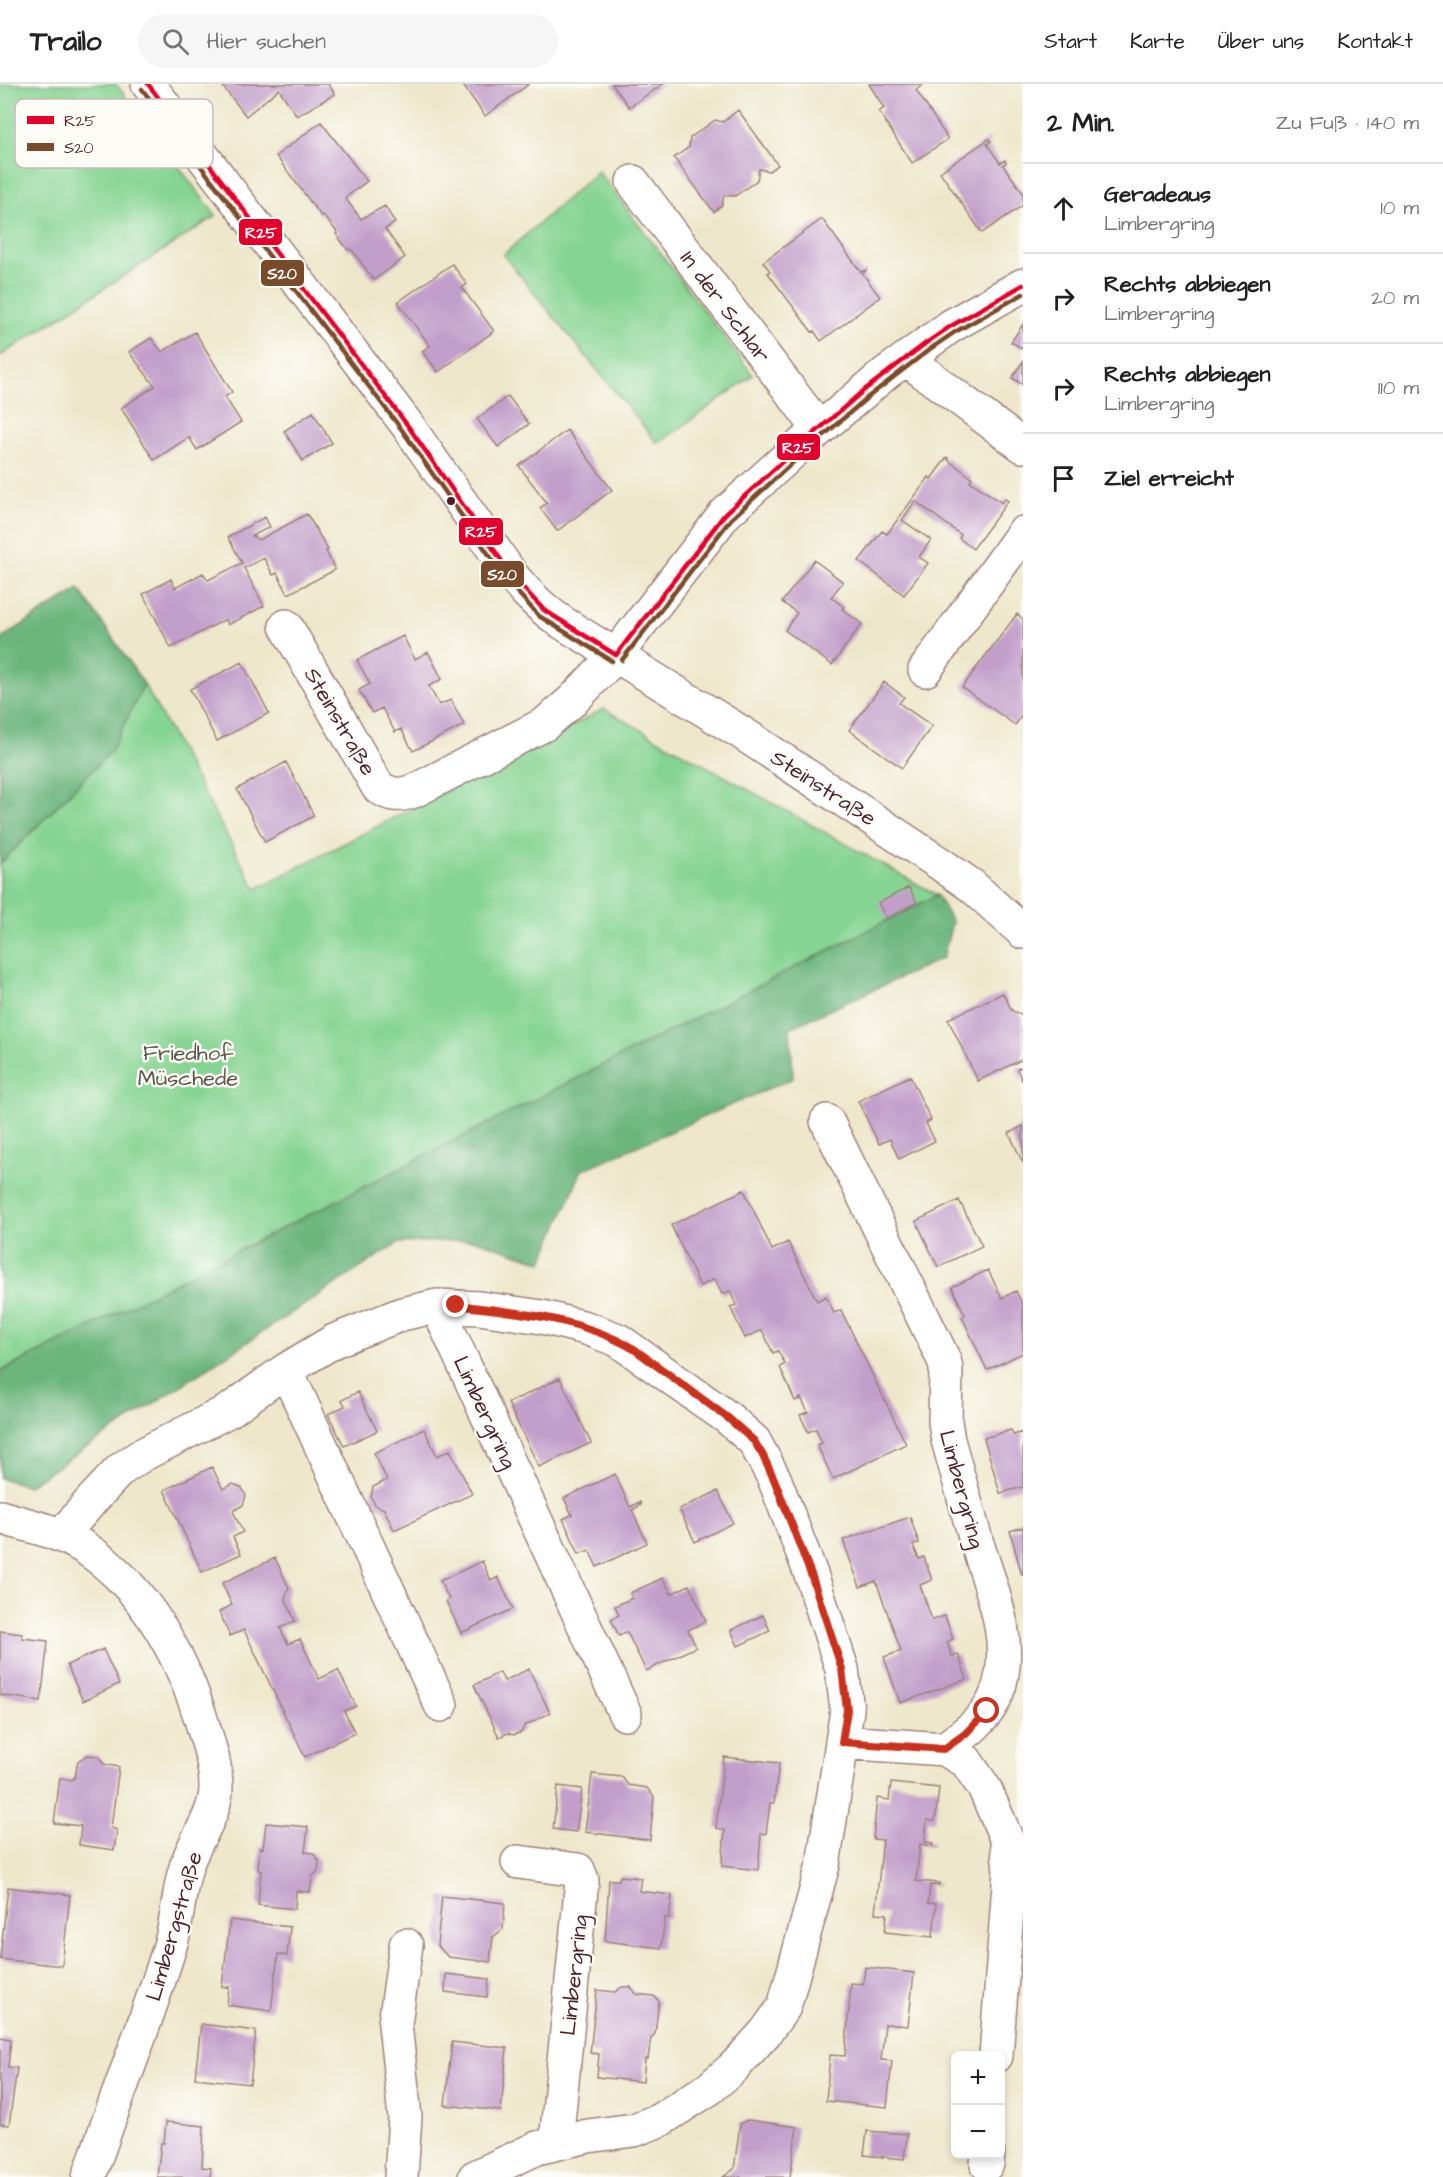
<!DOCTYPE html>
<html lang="de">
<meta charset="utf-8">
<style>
body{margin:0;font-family:"Architects Daughter",sans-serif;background:#f6f6f6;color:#222}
.controls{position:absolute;right:18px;bottom:18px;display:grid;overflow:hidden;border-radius:9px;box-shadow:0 3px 9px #0003}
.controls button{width:54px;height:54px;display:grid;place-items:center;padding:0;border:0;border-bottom:2px solid #e0e0e0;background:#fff;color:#222;font:30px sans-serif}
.stop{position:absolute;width:18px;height:18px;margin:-14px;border:4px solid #c8321e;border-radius:50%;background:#fff}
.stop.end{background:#c8321e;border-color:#fff;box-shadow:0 2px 6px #0008}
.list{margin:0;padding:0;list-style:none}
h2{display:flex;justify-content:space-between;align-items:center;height:78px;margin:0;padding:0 24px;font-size:26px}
h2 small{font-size:20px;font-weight:400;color:#767676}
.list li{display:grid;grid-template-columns:39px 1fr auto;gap:18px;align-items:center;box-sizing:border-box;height:90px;padding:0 24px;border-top:2px solid #e0e0e0}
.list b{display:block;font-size:22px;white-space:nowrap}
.list p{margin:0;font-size:20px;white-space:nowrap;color:#767676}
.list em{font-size:20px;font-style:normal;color:#767676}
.icon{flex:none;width:33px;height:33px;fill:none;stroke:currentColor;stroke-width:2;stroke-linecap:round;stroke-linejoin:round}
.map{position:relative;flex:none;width:1023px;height:2093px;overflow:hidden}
header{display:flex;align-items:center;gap:36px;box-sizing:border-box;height:84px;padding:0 30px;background:#fff;border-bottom:2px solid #e0e0e0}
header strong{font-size:28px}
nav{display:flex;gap:33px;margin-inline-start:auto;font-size:21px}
.search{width:420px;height:54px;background:#f6f6f6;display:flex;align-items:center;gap:15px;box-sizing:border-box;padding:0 21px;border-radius:33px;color:#767676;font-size:22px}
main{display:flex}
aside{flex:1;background:#fff}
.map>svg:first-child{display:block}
.green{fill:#86d493;stroke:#687a5f;stroke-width:1.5}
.forest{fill:#6cb67d;stroke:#5b6a54;stroke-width:1.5}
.building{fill:#c29fcb}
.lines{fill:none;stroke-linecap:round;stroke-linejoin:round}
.minor-casing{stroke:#9c837b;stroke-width:36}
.minor{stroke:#fff;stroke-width:33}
.bus-1-casing{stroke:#fdfcf7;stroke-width:9}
.bus-2-casing{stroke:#fdfcf7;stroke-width:9}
.bus-1{stroke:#e4002b;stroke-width:4.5}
.bus-2{stroke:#7a4b2a;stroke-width:4.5}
.route{stroke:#c8321e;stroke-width:8}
.bus-dot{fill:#4a1f2b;stroke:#fdfcf7;stroke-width:2}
.labels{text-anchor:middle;stroke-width:5;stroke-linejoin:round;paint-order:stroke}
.street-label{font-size:22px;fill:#4a1f2b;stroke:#fdfcf7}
.park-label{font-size:22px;fill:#5c554a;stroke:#fdfcf7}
.key{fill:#fdfcf7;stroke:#c7baba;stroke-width:1.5}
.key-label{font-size:16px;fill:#4a1f2b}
.line-badge{stroke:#fdfcf7;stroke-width:2}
.badge-label{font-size:16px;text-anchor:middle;font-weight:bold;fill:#fff}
</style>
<header>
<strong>Trailo</strong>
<div class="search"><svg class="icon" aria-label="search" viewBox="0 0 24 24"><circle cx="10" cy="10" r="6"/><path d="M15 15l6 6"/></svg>Hier suchen</div>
<nav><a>Start</a><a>Karte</a><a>Über uns</a><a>Kontakt</a></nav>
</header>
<main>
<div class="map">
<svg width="1023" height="2093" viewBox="0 0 1023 2093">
<rect width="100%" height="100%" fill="#fdfcf7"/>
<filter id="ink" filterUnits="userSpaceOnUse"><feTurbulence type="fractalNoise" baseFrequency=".0167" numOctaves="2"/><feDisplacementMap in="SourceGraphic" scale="12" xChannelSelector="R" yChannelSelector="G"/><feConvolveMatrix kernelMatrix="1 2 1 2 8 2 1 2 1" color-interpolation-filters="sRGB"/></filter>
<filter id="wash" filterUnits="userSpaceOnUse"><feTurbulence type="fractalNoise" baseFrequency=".008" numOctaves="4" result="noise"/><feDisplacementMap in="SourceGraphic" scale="24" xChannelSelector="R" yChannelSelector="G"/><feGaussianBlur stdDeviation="1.35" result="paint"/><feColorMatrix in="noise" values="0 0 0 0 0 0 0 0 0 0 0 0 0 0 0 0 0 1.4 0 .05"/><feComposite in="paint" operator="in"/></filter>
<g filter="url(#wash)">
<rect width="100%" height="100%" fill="#eee7cb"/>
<path class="green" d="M4 0H116L216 132 0 272V3Z
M598 87 753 291 658 360 503 171Z
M144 600 256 805 604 625 937 811 0 1288V780L111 667Z"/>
<path class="forest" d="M79 505 144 600 111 667 0 780V561L3 553Z
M937 811 952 838 943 874 790 944 793 994 582 1086 542 1178 476 1156 398 1159 28 1402 0 1394V1288Z"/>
<g id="blocks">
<path class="building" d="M221 0H328L335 10 297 32 279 5 246 32Z
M462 0H529L485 32Z
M612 0H663L629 23Z
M869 0H924L916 6 948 55 912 79 879 28 884 24Z
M738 26 778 81 769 87 759 85 757 96 735 112 724 111 722 121 714 128 674 74 689 63 690 54 715 36 723 38Z
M321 38 367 97 345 114 361 135 385 122 395 139 385 145 405 173 374 196 351 165 348 166 336 150 338 149 323 131 321 132 276 72Z
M989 55 991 57 987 60 1000 79 1005 76 1006 79 1003 81 1023 109V121L982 149 940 88Z
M822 135 861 188 866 186 863 190 880 213 821 257 814 247 812 248 768 189 770 187 763 178Z
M452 180 467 200 462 204 494 247 438 288 422 267 430 262 398 218Z
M1023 240V265L1011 258Z
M195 248 232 308 225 313 241 338 197 366 189 353 154 376 121 324 155 302 129 268 151 254 162 268Z
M1023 277V301L1012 294Z
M508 312 529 340 498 363 477 335Z
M313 328 332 359 303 377 284 347Z
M567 346 612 406 557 447 540 424 547 419 519 382Z
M947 373 949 375 948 376 972 394 970 397 1002 419 1005 415 1008 417 973 465 959 454 961 451 915 417 902 436 931 456 919 473 928 479 904 511 859 477 882 447 887 450 929 393 931 395Z
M307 430 328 466 326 467 335 486 288 510 277 489 273 491 264 474 244 484 264 522 228 541 226 535 171 564 143 510 171 495 175 504 203 489 208 496 242 479 228 453 265 433 270 443 252 452 259 456Z
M814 476 843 498 831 513 844 523 842 525 862 540 832 581 785 546 797 529 782 518Z
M1017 530 1023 535V630L1015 641 962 603Z
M403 552 415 575 428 568 442 595 429 602 439 621 451 616 464 641 413 667 401 645 395 648 382 624 372 629 359 606 370 600 357 576Z
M242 578 269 629 217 657 190 605Z
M884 598 904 613 899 619 932 642 902 684 849 646Z
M286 678 314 732 265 758 237 705Z
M909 803 917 819 887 835 878 819Z
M1003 909 1012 927 1021 930 1023 934V975L978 997 948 935Z
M1023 982V998L1017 985Z
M910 992 931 1036 926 1039 935 1057 899 1075 890 1055 879 1060 858 1017Z
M1023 1042V1079L1009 1049Z
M744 1106 772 1166 788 1158 817 1217 826 1212 834 1229 841 1226 906 1360 833 1395 817 1361 822 1359 816 1345 808 1348 800 1331 808 1328 801 1314 795 1317 780 1283 785 1280 778 1267 773 1269 762 1246 745 1254 730 1223 736 1221 730 1207 722 1210 715 1195 700 1202 671 1141Z
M959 1116 982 1162 938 1183 916 1137Z
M988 1186 1002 1214 1016 1207 1023 1221V1269L987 1286 962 1233 965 1231 952 1203Z
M560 1294 591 1359 539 1383 508 1319Z
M358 1308 377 1347 344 1362 328 1330 345 1322 342 1316Z
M424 1345 437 1372 450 1366 472 1410 394 1446 384 1425 375 1421 371 1413 373 1403 387 1396 374 1369Z
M1011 1346 1013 1351 1023 1348V1403L1000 1409 984 1354Z
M212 1383 223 1405 233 1400 242 1404 246 1412 243 1421 233 1427 243 1448 233 1453 241 1470 202 1488 164 1406Z
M615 1390 630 1423 640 1418 641 1421 632 1426 647 1459 597 1483 589 1466 579 1470 563 1435 572 1431 564 1414Z
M718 1407 733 1439 695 1458 679 1425Z
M910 1433 919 1459 913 1461 919 1475 924 1473 932 1496 920 1501 932 1536 945 1532 953 1555 947 1558 952 1572 958 1570 967 1595 900 1619 884 1573 901 1567 876 1497 860 1503 843 1456Z
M1023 1443V1491H1022L1010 1447Z
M275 1474 289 1504 285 1514 295 1537 280 1544 288 1560 300 1555 319 1595 338 1586 356 1622 344 1627 355 1649 305 1673 244 1546 230 1552 219 1528 232 1521 222 1499Z
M482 1477 491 1497 498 1493 513 1525 461 1549 446 1517 449 1515 440 1497Z
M663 1494 671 1510 689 1501 706 1537 688 1546 696 1563 646 1587 627 1548 619 1552 611 1535 619 1531 615 1522 632 1514 630 1509Z
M763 1531 770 1547 738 1562 731 1546Z
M0 1547 22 1550V1554L48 1557 41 1617 0 1611Z
M103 1565 119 1600 83 1617 67 1581Z
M529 1585 550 1629 524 1642 522 1648 514 1651 508 1649 499 1653 474 1601 500 1588 504 1597Z
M87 1671 98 1672 104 1680 119 1683 111 1744 117 1746 114 1766 79 1761 81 1742 54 1739 60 1694 72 1696 75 1693 78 1677Z
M724 1673 779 1679 774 1719H770L766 1750H761L758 1786 722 1782 725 1746 716 1744Z
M592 1690 622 1693 628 1701 647 1704 654 1713 650 1756 585 1748Z
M891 1699 939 1704 935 1737 927 1736 925 1758 933 1759V1762L920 1760 916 1797 939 1799V1801H930L928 1819 936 1820 933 1853 885 1848 887 1830 875 1829 883 1756 873 1755 877 1714 889 1716Z
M558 1702 582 1705 576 1748 553 1745Z
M266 1739 308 1743 305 1768 313 1769 319 1777 318 1787 312 1793 310 1808 296 1807 295 1825 258 1821 261 1787 258 1786 260 1763 263 1764Z
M620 1792 641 1794 639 1807 672 1811 669 1834H665L661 1864 605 1857 609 1796H619Z
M8 1803 70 1811 62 1882 0 1875Z
M442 1812 505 1819 503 1845 493 1853 490 1878 448 1873 437 1861Z
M230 1836 290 1843 287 1872 278 1870 271 1927 227 1921 229 1903H222Z
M865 1883 914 1889 908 1942 885 1940 881 1976 892 1977 887 2023 826 2017 830 1971 845 1972 851 1899 863 1900Z
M446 1890 489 1895 487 1913 445 1908Z
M622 1903H631L636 1910 654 1912 659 1917 655 1950 651 1954 648 1975H645L643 1998 597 1993 599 1970 590 1969 597 1906 615 1908Z
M201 1940 256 1947 250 2000 195 1994Z
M0 1953 11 1955 8 1983 17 1984 9 2041 0 2040Z
M452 1958 507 1964 501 2027 445 2021Z
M747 2036 797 2043 790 2093H723L734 2085 740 2040Z
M166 2038 204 2042 202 2083 211 2084 210 2093H157L161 2059H164Z
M867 2047 907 2050 904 2075 864 2071Z"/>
</g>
</g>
<g filter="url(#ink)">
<use href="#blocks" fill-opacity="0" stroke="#9c837b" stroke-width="1.5"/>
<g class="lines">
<defs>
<path id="minor" d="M148 0 408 342 513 493C528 511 543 526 563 539L742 649 942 781 972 802 1023 848
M633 98 819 345
M906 275 1023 362
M286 542 378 703C392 712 399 712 414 707L545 640 572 617 616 571 725 430 795 366 886 289 951 242 1023 201
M925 586 1023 449
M827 1037 944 1276 946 1284 945 1338 948 1356C957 1388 966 1421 975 1453 990 1502 1016 1558 997 1609 989 1633 964 1651 944 1665L966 1677 985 1705 1007 1756 1010 1787 996 1972
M437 1222 625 1630
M286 1286 441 1621
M0 1433C29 1442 59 1447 85 1464 147 1505 184 1576 204 1645 210 1664 216 1683 216 1703 216 1732 194 1756 186 1783 178 1808 178 1837 170 1862 146 1940 115 2016 89 2093
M62 1451 92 1416 120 1386 142 1371 230 1326 286 1286 334 1257 402 1230 437 1222 479 1224 542 1233 586 1244 618 1256 728 1334 754 1357 774 1394 812 1493 842 1585 847 1626 823 1781 784 1923 765 1949 734 1983 710 2004 660 2036 634 2046 588 2052 537 2064 475 2093
M842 1658 944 1665
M518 1778 578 1786 582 1796 556 2058
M987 2080 988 2070
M401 2093 405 2033 395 1940 406 1861"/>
</defs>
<use href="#minor" class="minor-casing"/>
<use href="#minor" class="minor"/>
<defs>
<path id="bus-1" d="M148 0 408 342 513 493 544 526 616 571
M616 571 725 430 795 366 863 307 926 259 951 242 1023 201"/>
<path id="bus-2" d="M142 5 402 346 508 498 539 532 612 577
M622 576 731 435 800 372 868 313 930 265 955 248 1023 210"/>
</defs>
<use href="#bus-1" class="bus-1-casing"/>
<use href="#bus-2" class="bus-2-casing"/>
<use href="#bus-1" class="bus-1"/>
<use href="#bus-2" class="bus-2"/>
</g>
</g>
<g class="lines" filter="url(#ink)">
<path class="route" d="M456 1221C516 1228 581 1234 634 1265L728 1334 754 1357 762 1370 774 1395 812 1493 842 1585 847 1626 842 1658 944 1665 965 1650 987 1627"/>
</g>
<circle class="bus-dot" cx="451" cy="417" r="5"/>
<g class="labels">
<g class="street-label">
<text transform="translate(726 222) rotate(53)" y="8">In der Schlar</text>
<text transform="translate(341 637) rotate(60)" y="8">Steinstraße</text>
<text transform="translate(824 703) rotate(33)" y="8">Steinstraße</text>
<text transform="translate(486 1328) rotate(65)" y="8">Limbergring</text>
<text transform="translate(963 1405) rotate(75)" y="8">Limbergring</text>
<text transform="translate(173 1842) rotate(-74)" y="8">Limbergstraße</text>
<text transform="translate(573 1891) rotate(-84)" y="8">Limbergring</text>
</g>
<g class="park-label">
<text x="188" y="976">Friedhof<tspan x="188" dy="25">Müschede</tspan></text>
</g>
</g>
<rect x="15" y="15" width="198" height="69" rx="9" class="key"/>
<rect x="27" y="32" width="27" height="8" fill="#e4002b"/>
<rect x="27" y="59" width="27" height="8" fill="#7a4b2a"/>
<g class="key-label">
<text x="64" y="42">R25</text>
<text x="64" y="69">S20</text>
</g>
<g class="line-badge">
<rect x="238" y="134" width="45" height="28" rx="6" fill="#e4002b"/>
<rect x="260" y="175" width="45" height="28" rx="6" fill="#7a4b2a"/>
<rect x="776" y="349" width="45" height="28" rx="6" fill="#e4002b"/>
<rect x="458" y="433" width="46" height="29" rx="6" fill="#e4002b"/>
<rect x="480" y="476" width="45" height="28" rx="6" fill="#7a4b2a"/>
</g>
<g class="badge-label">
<text x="261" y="154">R25</text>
<text x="282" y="195">S20</text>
<text x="798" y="369">R25</text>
<text x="481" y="453">R25</text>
<text x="502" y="496">S20</text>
</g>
</svg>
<div class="controls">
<button>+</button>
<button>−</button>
</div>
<div class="stop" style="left:987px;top:1627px"></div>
<div class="stop end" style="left:456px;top:1221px"></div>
</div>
<aside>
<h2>2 Min.<small>Zu Fuß · 140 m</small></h2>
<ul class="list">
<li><svg class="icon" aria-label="ahead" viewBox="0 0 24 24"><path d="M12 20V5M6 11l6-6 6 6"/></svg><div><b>Geradeaus</b><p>Limbergring</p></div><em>10 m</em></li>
<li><svg class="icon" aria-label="right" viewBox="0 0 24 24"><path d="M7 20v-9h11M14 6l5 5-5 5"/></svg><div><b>Rechts abbiegen</b><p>Limbergring</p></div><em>20 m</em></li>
<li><svg class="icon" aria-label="right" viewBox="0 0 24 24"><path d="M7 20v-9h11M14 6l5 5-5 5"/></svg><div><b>Rechts abbiegen</b><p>Limbergring</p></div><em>110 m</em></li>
<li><svg class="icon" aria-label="arrive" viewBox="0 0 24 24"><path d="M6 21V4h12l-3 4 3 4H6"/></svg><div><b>Ziel erreicht</b></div></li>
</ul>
</aside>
</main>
